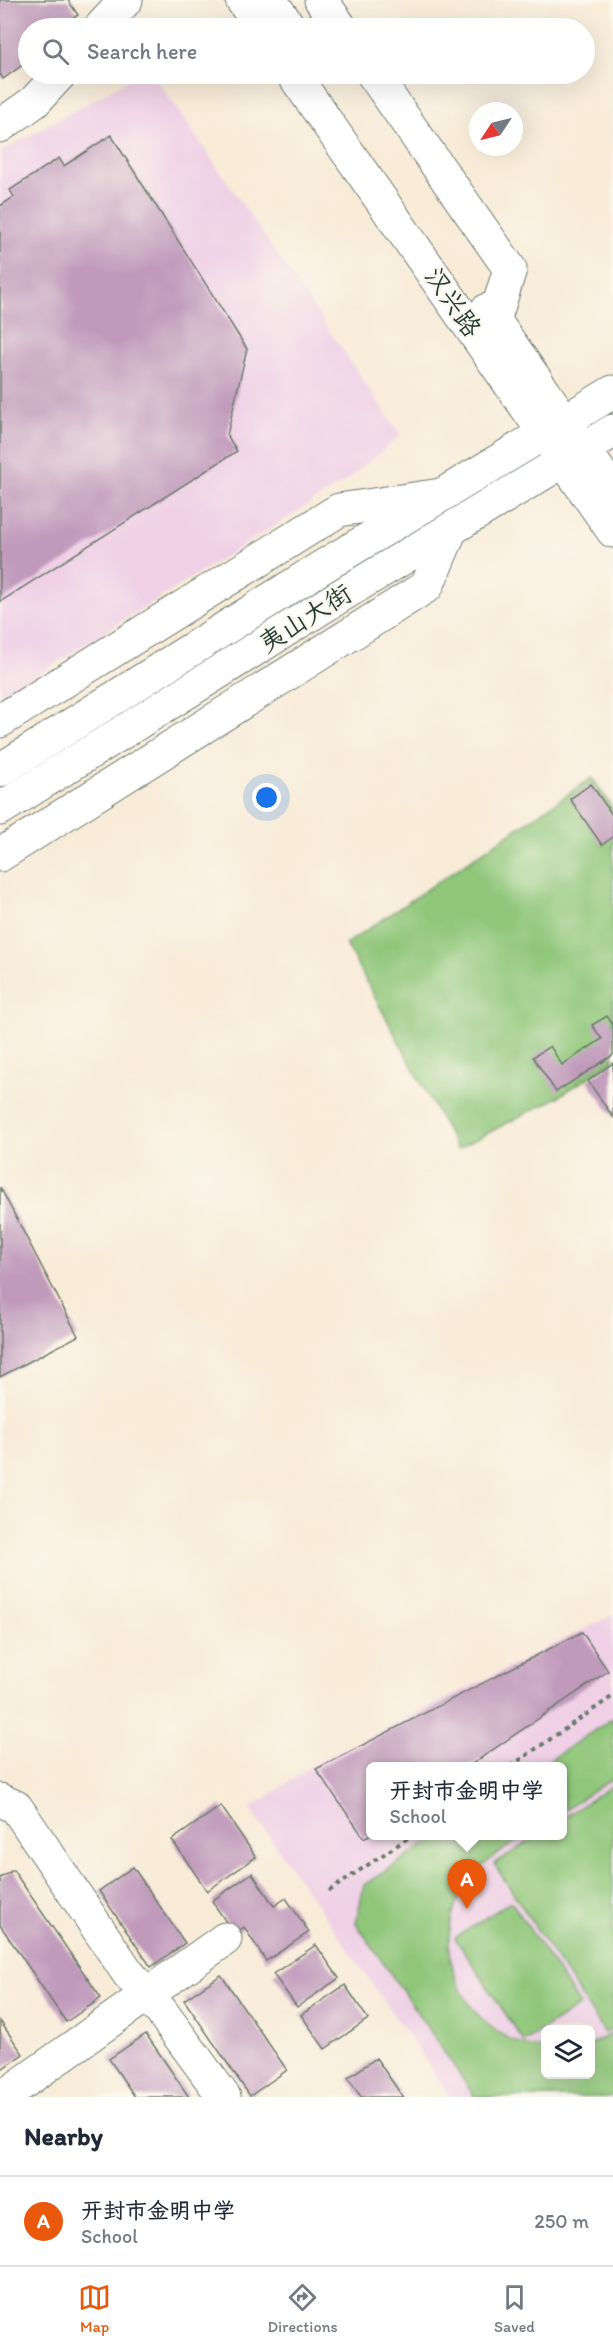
<!DOCTYPE html>
<meta charset="utf-8">
<style>
body{margin:0;font-family:Itim,"LXGW WenKai TC",sans-serif;background:#f2f2f3;color:#1f2937}
.controls{position:absolute;right:18px;bottom:18px;display:grid;overflow:hidden;border-radius:9px;box-shadow:0 6px 24px #0002}
.controls button{width:54px;height:54px;display:grid;place-items:center;padding:0;border:0;border-bottom:2px solid #e0e1e3;background:#fff;color:#1f2937;font:30px sans-serif}
.compass{position:absolute;left:469px;top:102px;width:54px;height:54px;border-radius:50%;background:#fff;box-shadow:0 6px 24px #0002;rotate:235deg}
.you{position:absolute;left:267px;top:798px;width:21px;height:21px;margin:-15px;border:4px solid #fff;border-radius:50%;background:#1a73e8;box-shadow:0 0 0 9px #1a73e833}
.badge{display:grid;place-items:center;width:39px;height:39px;border-radius:50%;background:#ea580c;color:#fff;font-size:20px;font-weight:700}
.pin{position:absolute;translate:-50% -50px;filter:drop-shadow(0 2px 3px #0008)}
.pin::after{content:'';position:absolute;top:32px;width:21px;height:18px;background:inherit;clip-path:polygon(0 0,100% 0,50% 100%)}
.popup{position:absolute;left:366px;top:1762px;width:201px;height:78px;box-sizing:border-box;display:grid;place-content:center;border-radius:9px;background:#fff;filter:drop-shadow(0 2px 4px #0005);font-size:20px;white-space:nowrap;color:#747a83}
.popup b{font-size:22px;color:#1f2937}
.popup::after{content:'';position:absolute;left:50%;top:100%;margin-left:-12px;border:12px solid transparent;border-top-color:#fff}
.list{margin:0;padding:0;list-style:none}
h2{display:flex;justify-content:space-between;align-items:center;height:78px;margin:0;padding:0 24px;font-size:26px}
h2 small{font-size:20px;font-weight:400;color:#747a83}
.list li{display:grid;grid-template-columns:39px 1fr auto;gap:18px;align-items:center;box-sizing:border-box;height:90px;padding:0 24px;border-top:2px solid #e0e1e3}
.list b{display:block;font-size:22px;white-space:nowrap}
.list p{margin:0;font-size:20px;white-space:nowrap;color:#747a83}
.list em{font-size:20px;font-style:normal;color:#747a83}
.icon{flex:none;width:33px;height:33px;fill:none;stroke:currentColor;stroke-width:2;stroke-linecap:round;stroke-linejoin:round}
.map{position:relative;flex:none;width:613px;height:2097px;overflow:hidden}
.search{position:absolute;background:#fff;box-shadow:0 6px 24px #0002;left:18px;right:18px;top:18px;height:66px;display:flex;align-items:center;gap:15px;box-sizing:border-box;padding:0 21px;border-radius:33px;color:#747a83;font-size:22px}
.sheet{height:168px;background:#fff}
nav{display:flex;justify-content:space-around;align-items:center;box-sizing:border-box;height:84px;border-top:2px solid #e0e1e3;background:#fff;font-size:16px;color:#747a83}
nav a{display:grid;justify-items:center;gap:3px}
nav .on{color:#ea580c}
.map>svg:first-child{display:block}
.built{fill:#efd0e6;fill-rule:evenodd}
.green{fill:#8fc679;stroke:#578256;stroke-width:1.5}
.building{fill:#c09abb}
.lines{fill:none;stroke-linecap:round;stroke-linejoin:round}
.minor-casing{stroke:#6b7a6d;stroke-width:35}
.major-casing{stroke:#6b7a6d;stroke-width:35}
.path{stroke:#6b7a6d;stroke-width:4;stroke-dasharray:4.5 4.5;stroke-linecap:butt}
.minor{stroke:#fff;stroke-width:33}
.major{stroke:#fff;stroke-width:33}
.labels{text-anchor:middle;stroke-width:4.5;stroke-linejoin:round;paint-order:stroke}
.street-label{font-size:26px;fill:#1f3d34;stroke:#fbf7ec}
</style>
<div class="map">
<svg width="613" height="2097" viewBox="0 0 613 2097">
<rect width="100%" height="100%" fill="#fbf7ec"/>
<filter id="ink" filterUnits="userSpaceOnUse"><feTurbulence type="fractalNoise" baseFrequency=".0167" numOctaves="2"/><feDisplacementMap in="SourceGraphic" scale="12" xChannelSelector="R" yChannelSelector="G"/><feConvolveMatrix kernelMatrix="1 2 1 2 8 2 1 2 1" color-interpolation-filters="sRGB"/></filter>
<filter id="wash" filterUnits="userSpaceOnUse"><feTurbulence type="fractalNoise" baseFrequency=".008" numOctaves="4" result="noise"/><feDisplacementMap in="SourceGraphic" scale="24" xChannelSelector="R" yChannelSelector="G"/><feGaussianBlur stdDeviation="1.35" result="paint"/><feColorMatrix in="noise" values="0 0 0 0 0 0 0 0 0 0 0 0 0 0 0 0 0 1.4 0 .05"/><feComposite in="paint" operator="in"/></filter>
<g filter="url(#wash)">
<rect width="100%" height="100%" fill="#f8ebd8"/>
<path class="built" d="M139 74H153L401 435 346 481 0 698V152Z
M613 1615V2097H451L250 1809 313 1765ZM371 1766H563V1836H371ZM546 2030H590V2074H546Z"/>
<path class="green" d="M592 778 613 809V1061L558 1097 457 1149 346 944Z
M613 1718V1778L563 1811V1766H541Z
M613 1785V2028L605 2033 494 1864 537 1836H563V1818Z
M438 1836H525C499 1852 476 1866 461 1894 426 1958 473 2043 545 2049L546 2074H590L591 2044 613 2033V2094L609 2097H475L356 1923 364 1885Z
M511 1901 580 2005 524 2042 455 1938Z"/>
<g id="blocks">
<path class="building" d="M0 0H68L78 15 58 28H28V61L3 79 0 74Z
M111 135 247 349 227 435 237 451 0 602V206L14 197 10 190 59 158 64 166Z
M591 784 613 816V837L602 845 570 799Z
M607 1016 613 1025V1055L556 1092 533 1057 550 1046 562 1065 602 1039 592 1025Z
M613 1063V1117L588 1081Z
M0 1187 78 1336 0 1377Z
M582 1632 608 1671 469 1766H371V1834L364 1838 316 1769Z
M221 1806 256 1857 207 1891 172 1840Z
M133 1867 185 1943 151 1967 99 1891Z
M13 1870 101 1998 66 2022 0 1925V1878Z
M252 1873 274 1906 286 1898 309 1932 266 1961 244 1927 234 1934 212 1901Z
M316 1945 339 1978 297 2007 273 1974Z
M221 1975 287 2070 250 2096 184 2000Z
M345 1985 368 2019 325 2049 301 2015Z
M0 2021 23 2054 0 2070Z
M146 2034 189 2097H135L109 2059Z
M376 2058 403 2097H361L348 2078Z"/>
</g>
</g>
<g filter="url(#ink)">
<use href="#blocks" fill-opacity="0" stroke="#6b7a6d" stroke-width="1.5"/>
<g class="lines">
<defs>
<path id="minor" d="M242 0 262 28
M270 0 290 28
M321 0 341 28
M100 28 126 0
M293 74 613 531
M373 74 510 269 494 321
M0 126 34 102 60 74
M487 310 613 491
M0 721 339 510 441 495
M0 855 427 586 451 529
M0 1800 16 1807 128 1973 161 2011 224 2097
M3 2097 225 1939"/>
<path id="major" d="M0 770 322 567 613 392
M0 809 340 596 613 431"/>
</defs>
<use href="#minor" class="minor-casing"/>
<use href="#major" class="major-casing"/>
<path class="path" d="M511 1766 613 1696
M329 1891 411 1836"/>
<use href="#minor" class="minor"/>
<use href="#major" class="major"/>
</g>
</g>
<g class="labels">
<g class="street-label">
<text transform="translate(453 302) rotate(55)" y="9">汉兴路</text>
<text transform="translate(305 618) rotate(-32)" y="9">夷山大街</text>
</g>
</g>
</svg>
<div class="controls">
<button><svg class="icon" aria-label="layers" viewBox="0 0 24 24"><path d="M12 4l9 5-9 5-9-5zM3 14l9 5 9-5"/></svg></button>
</div>
<svg class="compass" viewBox="-18 -18 36 36"><path d="M0-13l5 13h-10z" fill="#e53935"/><path d="M0 13l5-13h-10z" fill="#747a83"/></svg>
<div class="you"></div>
<div class="pin badge" style="left:467px;top:1909px">A</div>
<div class="popup"><b>开封市金明中学</b>School</div>
<div class="search"><svg class="icon" aria-label="search" viewBox="0 0 24 24"><circle cx="10" cy="10" r="6"/><path d="M15 15l6 6"/></svg>Search here</div>
</div>
<section class="sheet">
<h2>Nearby<small></small></h2>
<ul class="list">
<li><span class="badge">A</span><div><b>开封市金明中学</b><p>School</p></div><em>250 m</em></li>
</ul>
</section>
<nav>
<a class="on"><svg class="icon" aria-label="map" viewBox="0 0 24 24"><path d="M3 6l6-2 6 2 6-2v14l-6 2-6-2-6 2zM9 4v14M15 6v14"/></svg>Map</a>
<a><svg class="icon" aria-label="directions" viewBox="0 0 24 24"><path d="M12 3l9 9-9 9-9-9zM9 14v-3h6M13 9l2 2-2 2"/></svg>Directions</a>
<a><svg class="icon" aria-label="saved" viewBox="0 0 24 24"><path d="M7 4h10v16l-5-4-5 4z"/></svg>Saved</a>
</nav>
